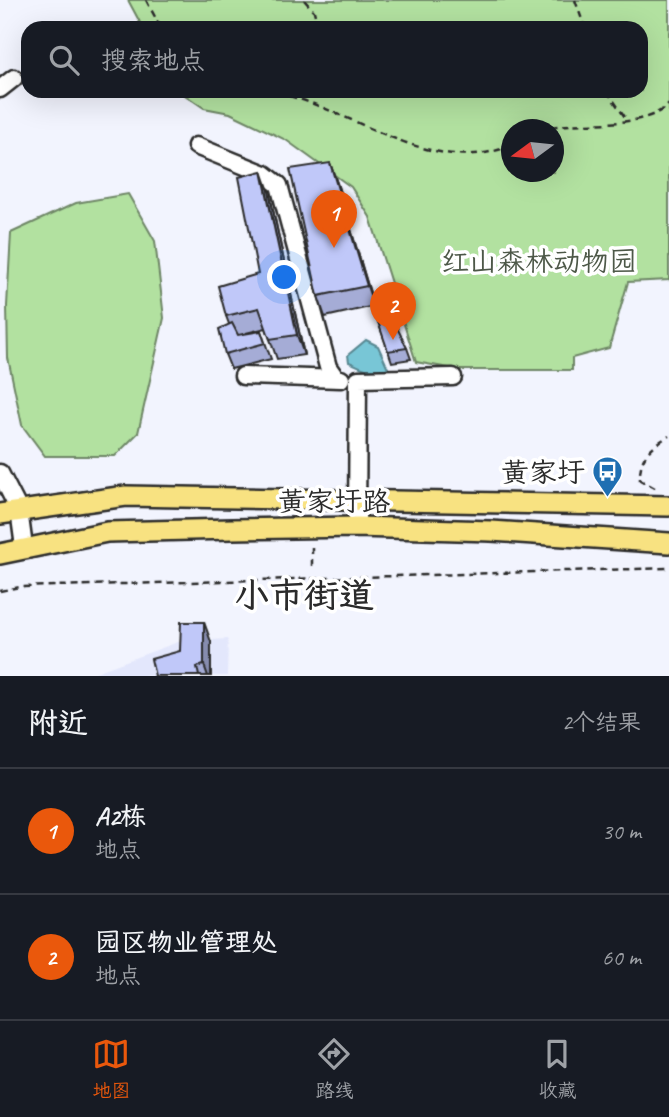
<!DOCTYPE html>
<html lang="zh">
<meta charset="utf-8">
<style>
body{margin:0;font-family:Caveat,"LXGW WenKai TC",sans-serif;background:#20242c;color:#f1f3f6}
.compass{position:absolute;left:501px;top:119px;width:63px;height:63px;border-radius:50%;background:#171b24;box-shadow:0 7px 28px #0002;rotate:255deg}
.you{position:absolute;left:285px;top:278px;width:24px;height:24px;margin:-18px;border:5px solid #fff;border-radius:50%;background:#1a73e8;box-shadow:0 0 0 10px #1a73e833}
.badge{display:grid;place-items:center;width:46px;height:46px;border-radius:50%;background:#ea580c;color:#fff;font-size:23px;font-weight:700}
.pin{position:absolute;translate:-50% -58px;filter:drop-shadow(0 2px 4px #0008)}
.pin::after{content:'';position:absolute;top:37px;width:24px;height:21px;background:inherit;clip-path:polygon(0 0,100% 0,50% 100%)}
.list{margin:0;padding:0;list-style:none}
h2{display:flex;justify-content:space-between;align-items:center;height:91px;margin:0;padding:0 28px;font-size:30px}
h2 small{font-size:23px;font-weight:400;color:#9ea1a6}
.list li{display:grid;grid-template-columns:46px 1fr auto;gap:21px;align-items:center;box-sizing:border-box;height:126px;padding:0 28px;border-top:2px solid #363941}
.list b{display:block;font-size:26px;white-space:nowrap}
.list p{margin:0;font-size:23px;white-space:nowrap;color:#9ea1a6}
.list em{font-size:23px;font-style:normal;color:#9ea1a6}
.icon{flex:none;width:38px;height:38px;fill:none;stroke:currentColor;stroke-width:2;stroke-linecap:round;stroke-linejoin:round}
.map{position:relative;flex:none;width:669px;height:676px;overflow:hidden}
.search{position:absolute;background:#171b24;box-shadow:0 7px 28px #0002;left:21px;right:21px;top:21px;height:77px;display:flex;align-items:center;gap:18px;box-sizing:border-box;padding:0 24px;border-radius:21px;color:#9ea1a6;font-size:26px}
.sheet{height:343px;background:#171b24}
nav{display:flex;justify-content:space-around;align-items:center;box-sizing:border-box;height:98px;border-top:2px solid #363941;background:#171b24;font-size:19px;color:#9ea1a6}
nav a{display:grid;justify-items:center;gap:4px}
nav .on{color:#ea580c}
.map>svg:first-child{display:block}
.built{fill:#e3e7fc}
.green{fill:#b2e1a0;stroke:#6e8666;stroke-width:2;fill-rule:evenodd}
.water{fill:#78c6d6;stroke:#598892;stroke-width:2}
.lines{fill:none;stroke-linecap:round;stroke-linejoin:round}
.minor-casing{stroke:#2b2b2b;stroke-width:21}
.major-casing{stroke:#2b2b2b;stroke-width:24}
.path{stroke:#2b2b2b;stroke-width:2.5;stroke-dasharray:7 5;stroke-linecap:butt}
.minor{stroke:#fff;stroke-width:16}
.major{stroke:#f8e281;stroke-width:19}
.wall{fill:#a5acd6;stroke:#2b2b2b;stroke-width:2}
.shaded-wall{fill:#868cae;stroke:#2b2b2b;stroke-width:2}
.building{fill:#c0c8f9;stroke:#2b2b2b;stroke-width:2}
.labels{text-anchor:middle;stroke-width:7;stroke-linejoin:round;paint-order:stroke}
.park-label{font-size:28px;fill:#4d5848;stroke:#fff}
.poi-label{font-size:28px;fill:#2b2b2b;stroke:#fff;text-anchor:end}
.street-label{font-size:28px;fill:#2b2b2b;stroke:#fff}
.district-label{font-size:35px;font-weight:bold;fill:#2b2b2b;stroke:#fff}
</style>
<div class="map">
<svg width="669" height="676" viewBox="0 0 669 676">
<rect width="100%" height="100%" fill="#f2f4fe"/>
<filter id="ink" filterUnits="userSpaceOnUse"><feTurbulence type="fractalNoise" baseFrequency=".0143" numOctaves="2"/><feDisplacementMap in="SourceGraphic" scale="14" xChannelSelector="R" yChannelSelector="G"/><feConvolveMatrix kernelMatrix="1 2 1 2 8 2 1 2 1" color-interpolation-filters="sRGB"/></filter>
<g filter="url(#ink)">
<path class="built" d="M228 639 227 676H85L178 642Z"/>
<path class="green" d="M128 0H669V280L628 282 609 348 572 358V370H460L416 362 370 217 351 187 286 140 230 113 204 108 179 91H641V28H143ZM512 130H554V172H512Z
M128 194 155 241 164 318 138 433 115 456H45L22 425 8 358 7 306 11 233 76 203Z"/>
<path class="water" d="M366 340 378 346 388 368C374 376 362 367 349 362L348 355Z"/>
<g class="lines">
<defs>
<path id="minor" d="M0 89 14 78
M196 146 265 174 279 185 328 367 335 377
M243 376 341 379
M0 473 19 510 24 547
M357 527 358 379 453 377"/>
<path id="major" d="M0 514 126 496 669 506
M0 554 107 532 232 529 357 527 491 531 669 543"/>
</defs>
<use href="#minor" class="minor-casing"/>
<use href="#major" class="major-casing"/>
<path class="path" d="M146 0 161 28
M304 0 314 11 318 28
M575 0 585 28
M266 91C349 103 427 181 512 145
M607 91 627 120
M539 130C576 118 642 132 669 104
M655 488 640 480C639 457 650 447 669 436
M312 566V542
M0 591 20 587 669 568"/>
<use href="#minor" class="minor"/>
<use href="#major" class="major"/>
</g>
<path class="wall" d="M330 163 337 183 374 306 325 317 318 296Z
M269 191 304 355 277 359 266 328 246 333 261 331 271 359 231 369 225 354 229 324 226 316 258 274Z
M374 310 407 348 411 359 392 362Z
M211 642V676H155L180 651Z"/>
<path class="shaded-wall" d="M330 163 337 183 374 306 367 286Z
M262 171 269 191 304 355 297 335Z
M204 622 211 642V676H208L204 665Z"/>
<path class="building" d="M330 163 367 286 318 296 290 169Z
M262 171 297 335 270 339 259 308 226 316 218 286 258 274 239 177Z
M387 307 407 348 388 351 374 310Z
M232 323 238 335 261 331 265 343 225 354 219 329Z
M181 622H204V665L197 667 199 676H155L151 659 180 651Z"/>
</g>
<defs>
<symbol id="bus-pin" viewBox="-11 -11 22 30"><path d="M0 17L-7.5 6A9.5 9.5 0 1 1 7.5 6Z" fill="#1f6fb2" stroke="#fff"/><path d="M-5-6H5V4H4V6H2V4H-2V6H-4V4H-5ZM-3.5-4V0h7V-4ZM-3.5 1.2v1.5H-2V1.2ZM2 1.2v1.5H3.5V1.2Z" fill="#fff"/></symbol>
</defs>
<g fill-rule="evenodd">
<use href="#bus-pin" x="590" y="454" width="35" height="47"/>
</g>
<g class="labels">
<g class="park-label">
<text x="539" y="271">红山森林动物园</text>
</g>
<g class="poi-label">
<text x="585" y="482">黄家圩</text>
</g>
<g class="street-label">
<text x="334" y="511">黄家圩路</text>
</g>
<g class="district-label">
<text x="304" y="607">小市街道</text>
</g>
</g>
</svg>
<svg class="compass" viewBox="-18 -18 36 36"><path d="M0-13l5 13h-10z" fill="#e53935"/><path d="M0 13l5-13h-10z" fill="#9ea1a6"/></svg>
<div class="you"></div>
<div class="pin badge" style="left:334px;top:248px">1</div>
<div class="pin badge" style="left:393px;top:340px">2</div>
<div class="search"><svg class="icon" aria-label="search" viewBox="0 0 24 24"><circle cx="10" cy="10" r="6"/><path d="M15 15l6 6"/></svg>搜索地点</div>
</div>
<section class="sheet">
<h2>附近<small>2个结果</small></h2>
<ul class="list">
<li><span class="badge">1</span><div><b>A2栋</b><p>地点</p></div><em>30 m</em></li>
<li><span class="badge">2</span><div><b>园区物业管理处</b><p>地点</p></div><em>60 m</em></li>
</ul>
</section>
<nav>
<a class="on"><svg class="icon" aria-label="map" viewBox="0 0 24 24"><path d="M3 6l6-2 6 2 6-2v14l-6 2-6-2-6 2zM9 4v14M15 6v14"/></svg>地图</a>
<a><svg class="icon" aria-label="directions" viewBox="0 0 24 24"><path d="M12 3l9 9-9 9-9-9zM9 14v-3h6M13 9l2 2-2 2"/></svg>路线</a>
<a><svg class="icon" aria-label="saved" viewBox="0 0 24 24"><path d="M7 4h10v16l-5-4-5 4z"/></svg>收藏</a>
</nav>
